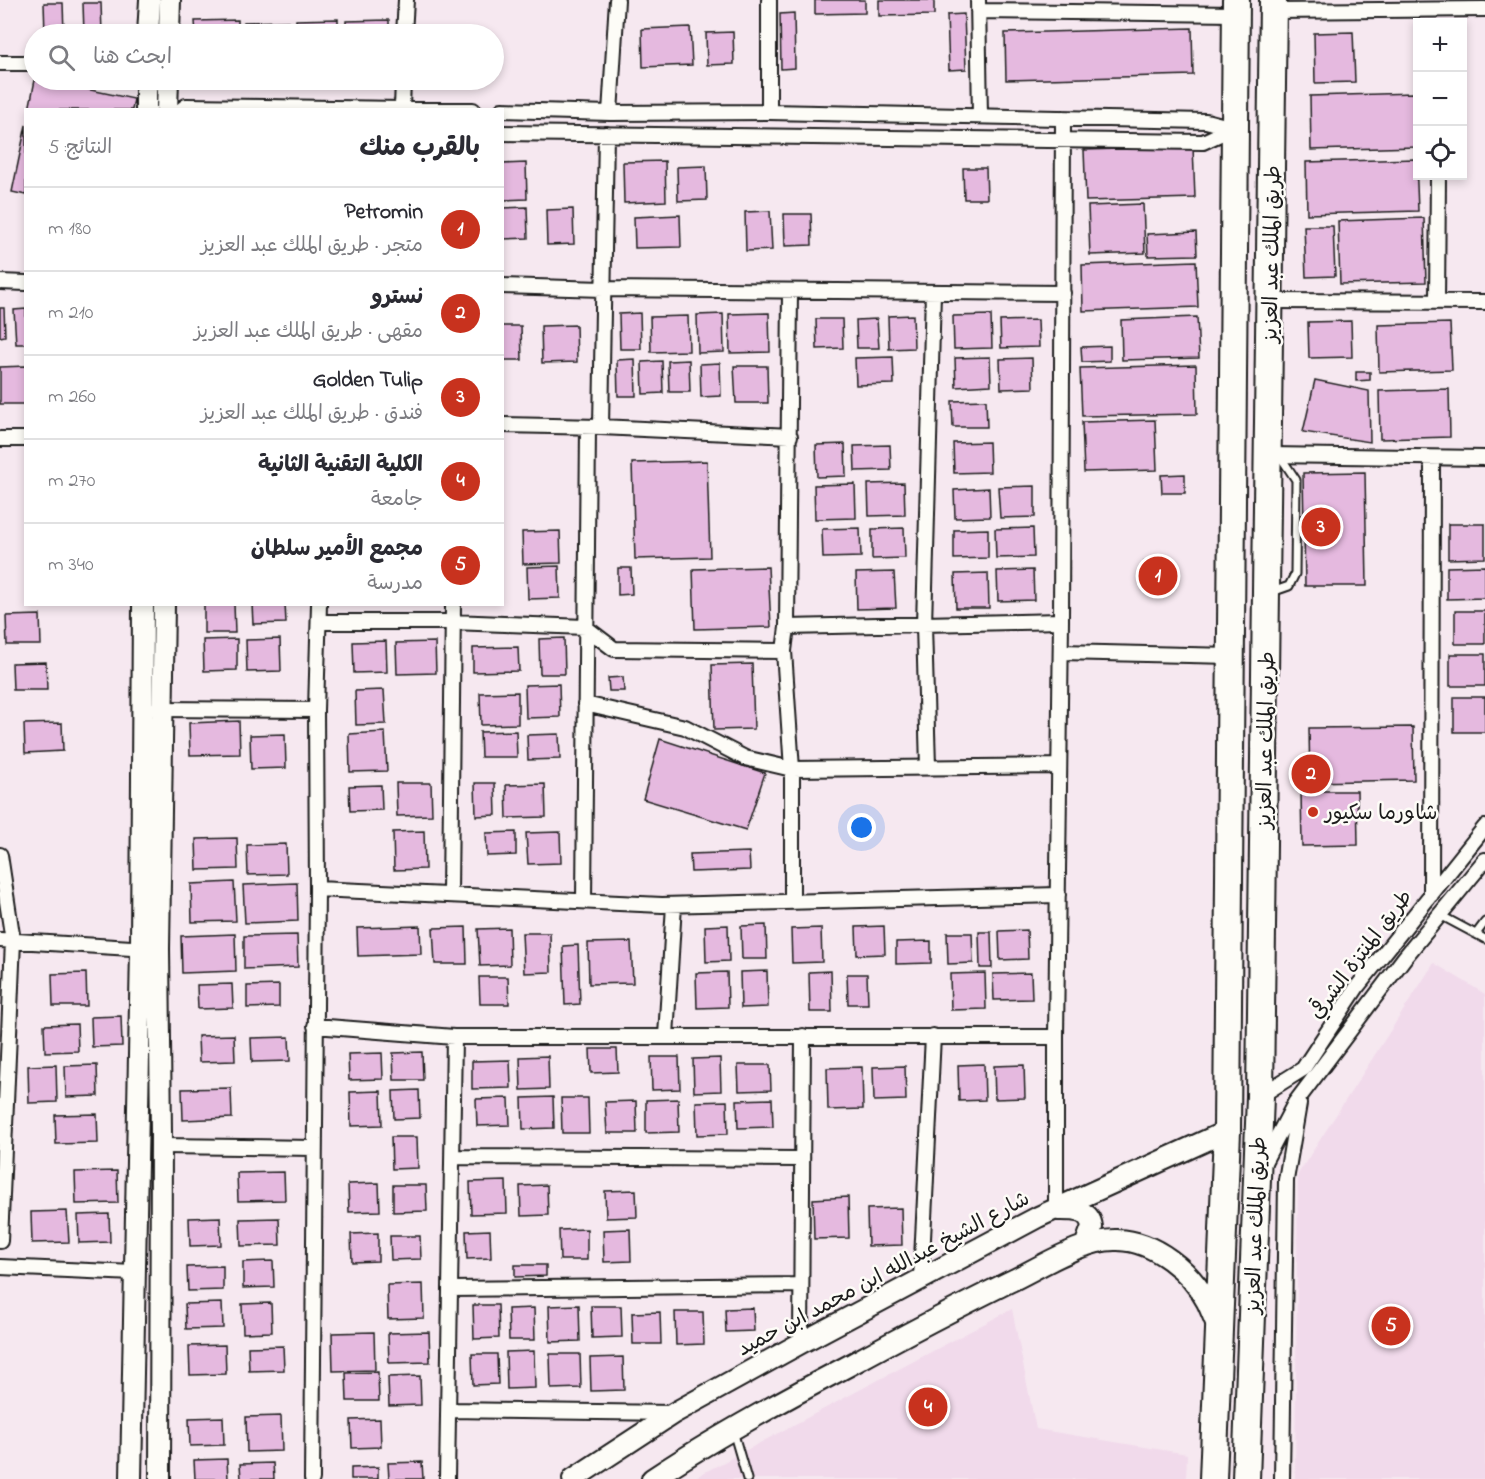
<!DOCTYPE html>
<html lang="ar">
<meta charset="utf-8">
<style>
body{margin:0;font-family:"Indie Flower","Playpen Sans Arabic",sans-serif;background:#f2f2f3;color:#2b2b33;direction:rtl}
.controls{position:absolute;right:18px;top:18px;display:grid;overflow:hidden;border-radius:0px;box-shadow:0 3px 9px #0003}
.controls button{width:54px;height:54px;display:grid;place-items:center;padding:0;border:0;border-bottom:2px solid #e1e1e2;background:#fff;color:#2b2b33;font:30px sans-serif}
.you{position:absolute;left:862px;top:828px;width:21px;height:21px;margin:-15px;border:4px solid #fff;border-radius:50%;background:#1a73e8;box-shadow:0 0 0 9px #1a73e833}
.badge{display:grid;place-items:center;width:39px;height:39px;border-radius:50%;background:#c8321e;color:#fff;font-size:20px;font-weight:700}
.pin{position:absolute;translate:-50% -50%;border:3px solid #fff;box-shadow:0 2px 6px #0006}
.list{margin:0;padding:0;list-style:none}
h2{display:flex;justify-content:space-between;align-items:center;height:78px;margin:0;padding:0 24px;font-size:26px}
h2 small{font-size:20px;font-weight:400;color:#7c7c81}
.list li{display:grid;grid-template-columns:39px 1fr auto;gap:18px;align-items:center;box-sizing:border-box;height:84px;padding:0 24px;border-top:2px solid #e1e1e2}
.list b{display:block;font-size:22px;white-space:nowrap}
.list p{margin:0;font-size:20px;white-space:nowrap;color:#7c7c81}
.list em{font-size:20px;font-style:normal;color:#7c7c81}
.icon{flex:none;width:33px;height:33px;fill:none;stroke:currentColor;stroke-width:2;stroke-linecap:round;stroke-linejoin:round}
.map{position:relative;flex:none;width:1485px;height:1479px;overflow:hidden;direction:ltr}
.search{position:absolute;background:#fff;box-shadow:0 3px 9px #0003;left:24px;top:24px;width:480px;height:66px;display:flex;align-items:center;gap:15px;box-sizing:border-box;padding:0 21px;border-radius:33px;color:#7c7c81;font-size:22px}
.panel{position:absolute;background:#fff;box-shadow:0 3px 9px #0003;left:24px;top:108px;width:480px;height:498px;border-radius:0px;direction:rtl}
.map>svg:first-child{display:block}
.built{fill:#f1daeb}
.building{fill:#e5b9df;stroke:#1c1c1c;stroke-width:1.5}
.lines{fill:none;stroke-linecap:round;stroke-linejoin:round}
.lane-casing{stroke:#1c1c1c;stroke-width:11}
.street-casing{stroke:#1c1c1c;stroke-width:18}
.secondary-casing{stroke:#1c1c1c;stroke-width:24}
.highway-casing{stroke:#1c1c1c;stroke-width:30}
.lane{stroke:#fdfcf7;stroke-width:7}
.street{stroke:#fdfcf7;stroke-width:14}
.secondary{stroke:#fdfcf7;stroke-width:20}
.highway{stroke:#fdfcf7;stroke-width:26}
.poi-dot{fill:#c8321e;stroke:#fdfcf7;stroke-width:2}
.labels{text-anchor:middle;stroke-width:5;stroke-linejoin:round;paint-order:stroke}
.street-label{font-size:21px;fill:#1c1c1c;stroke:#fdfcf7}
.poi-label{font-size:21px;fill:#1c1c1c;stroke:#fdfcf7;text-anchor:start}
</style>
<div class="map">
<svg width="1485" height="1479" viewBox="0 0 1485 1479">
<rect width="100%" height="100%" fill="#f6e8f0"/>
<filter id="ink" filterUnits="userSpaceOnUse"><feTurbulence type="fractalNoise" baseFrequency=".0167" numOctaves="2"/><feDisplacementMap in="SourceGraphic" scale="12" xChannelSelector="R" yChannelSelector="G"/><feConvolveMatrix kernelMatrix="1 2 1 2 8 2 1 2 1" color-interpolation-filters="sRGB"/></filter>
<g filter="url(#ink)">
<path class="built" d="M1434 963 1485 994V1479H1295L1298 1174Z
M1012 1309 1036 1429 1187 1454 1186 1479H692Z"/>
<path class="building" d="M815 0H865V13L815 14Z
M879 0H934V15L879 16Z
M44 3H63L64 34H45Z
M83 3H101L102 34H84Z
M794 13 795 68 781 69 780 14Z
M964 14 966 69 949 70 947 15Z
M338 19V34H296V20Z
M238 20V34H196L195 21Z
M389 20V34H346V21Z
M288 21 289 34H244V22Z
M690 27 692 65 643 67 642 29Z
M1192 28 1193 75 1006 80 1005 33Z
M733 32 734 64 707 65 706 33Z
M1353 32 1355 82 1315 83 1314 33Z
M35 80H43L134 99 132 110H29Z
M1414 93 1416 147 1311 150 1310 96Z
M26 125V195L12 192Z
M1193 147 1195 198 1086 201 1084 150Z
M1416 159 1418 211 1307 214 1306 162Z
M665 161 666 201 624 203 623 162Z
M526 163 527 199 502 200V164Z
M706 166 707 200 678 201 677 167Z
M963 168H986L987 199H964Z
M1143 204 1145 253 1090 255 1088 206Z
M527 207 528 238 502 239V208Z
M573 209 574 244 547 245 546 210Z
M770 211 772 250 746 251 745 212Z
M784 214H811L812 245 785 246Z
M680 215 681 247 635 248 634 217Z
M1424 218 1426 282 1340 284 1338 221Z
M1304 226H1333L1335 276 1306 277Z
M1196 232 1197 255 1148 256 1147 234Z
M1196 261 1198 307 1083 311 1082 265Z
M0 308H4L5 336 0 337Z
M26 309V344H16L14 310Z
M640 313 641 349H620L619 314Z
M769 313 770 352 730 353 729 314Z
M723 314 724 352 698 353 697 315Z
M913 315 914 348 889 349 888 316Z
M991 315 992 348 954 349 953 316Z
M688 316 689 351 651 352 650 317Z
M1197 317 1199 358 1122 360 1121 320Z
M816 319H842L843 348 817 349Z
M877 319 879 348H857L856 320Z
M1038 320 1039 347 1001 348 1000 321Z
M1351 321 1352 357 1309 358 1308 322Z
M1450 323 1452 370 1379 372 1378 325Z
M576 325 577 362 542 363 541 326Z
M502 326H521L522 360H502Z
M1110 346V361L1082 362 1081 347Z
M893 357 894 384 856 385 855 358Z
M990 357 991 385 956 387 955 358Z
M1032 358 1033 388 1001 389 1000 359Z
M635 359 636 396H618L617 360Z
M689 360 690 392H669L668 361Z
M662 361 663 393 643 394 642 362Z
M720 363 721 396 701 397 700 364Z
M1196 365 1197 414 1082 416 1080 368Z
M26 366V404H0V367Z
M734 366H767L768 403H736Z
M1356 372H1370V380L1356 381Z
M1315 380 1369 391 1370 442 1303 432Z
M1449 389 1450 437 1380 439 1379 391Z
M986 400 987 427H953L952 401Z
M1155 420 1157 470 1084 472 1082 422Z
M989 442 990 472 954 473 953 443Z
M845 444 846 476 817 477 816 445Z
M890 445 891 470 855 471 854 446Z
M707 461 710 557 635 559 632 463Z
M1365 472 1367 586H1305L1303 473Z
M1185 474V493H1162L1161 475Z
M904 483 905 515 869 516 868 484Z
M855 484 856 518 815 519 814 485Z
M1035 486V517L1000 518 998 487Z
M989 488 990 517 955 518 954 490Z
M1448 524H1485V558L1448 559Z
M860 528 861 557 823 558 822 529Z
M904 528 905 558 872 559V529Z
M1033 528 1034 557 996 558 995 529Z
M988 529V558L954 559V530Z
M560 531 561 563 523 564 522 532Z
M1144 562H1173L1174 587 1145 588Z
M559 566 560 598 528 599 527 567Z
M1485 566V598L1447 599V567Z
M768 567 771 627 695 629 693 569Z
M618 568H631L632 594 618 595Z
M1033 570 1034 600 998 601 997 571Z
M894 572 896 608 857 609 856 573Z
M988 573 989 608H956L955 574Z
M204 604H234L235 633H204Z
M252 604H285L286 623 253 624Z
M1455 611H1485V644H1455Z
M40 615 41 645H7L6 616Z
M564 638 565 674H540L539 639Z
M237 639V670L204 671 203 640Z
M280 639 281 671 247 672 246 640Z
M386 641 387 672 354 673 353 642Z
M435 642 436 673 397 674 396 643Z
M518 647 519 671 473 672V648Z
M1450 654H1485V686H1450Z
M46 662 47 690H13L12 663Z
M752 664 754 729 714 730 712 665Z
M623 677 624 691H609L608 678Z
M559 684 560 717 526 718 525 685Z
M384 690 386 724 356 725 355 691Z
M518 692V724L481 725 480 693Z
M1454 697H1485V732H1454Z
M239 721 240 754 190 755 189 723Z
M62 723 63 751 25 753 24 724Z
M1413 727 1414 780 1310 782 1309 728Z
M516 731 517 757H481L480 732Z
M385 732 387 771 350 772 349 734Z
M285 734 286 768 251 769 250 735Z
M559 734 560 759 528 760 527 735Z
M660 739 765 773 746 830 643 799Z
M396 783H431L432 815 397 816Z
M475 783H495L496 815 476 816Z
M545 784 546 817 507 818 506 785Z
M381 785 382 810 350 811 349 786Z
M1301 791H1357L1358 845 1302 846Z
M424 831 425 869 394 870 393 832Z
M516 832V855L487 856 486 833Z
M560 832 561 863 528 864 526 833Z
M237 838 238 869 197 870 196 839Z
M286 844 287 874 248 875 247 845Z
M749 852 750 870 691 872 690 854Z
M234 882 236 921 192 922 191 884Z
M297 883 298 921 245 923 243 885Z
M728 925 729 961 706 962 705 926Z
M766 925 767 959H742L741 926Z
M420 926 421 954 358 956 357 928Z
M884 926 885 954 857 955 856 927Z
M466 927 467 964H435L433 928Z
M509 928 510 965 480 966 478 929Z
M821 928 822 962 792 963 791 929Z
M1027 930 1028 959 1000 960 999 931Z
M979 932H991L992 968H980Z
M522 933H550L551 972 524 973Z
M947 933H972L973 963 948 964Z
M235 934 236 971 182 973 181 936Z
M297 935 298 967 244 969V936Z
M931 941V963L896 964V942Z
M631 942 633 983 589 984 588 943Z
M578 945 580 1004 565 1005 563 946Z
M767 971 768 1007 741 1008 740 972Z
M831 971 832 1012H810L809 972Z
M727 972 728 1007 697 1008 696 973Z
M86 973 87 1006H53L52 974Z
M985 973 986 1009 951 1010 950 974Z
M1031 973 1032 999 994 1000 993 974Z
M847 974H867L868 1004H848Z
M479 977H508L509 1004H480Z
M232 984 233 1008 198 1009 197 985Z
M279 985V1007L247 1008V986Z
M121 1016 122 1046 92 1047 91 1017Z
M77 1024 78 1051 45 1052 44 1025Z
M234 1035 235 1061 199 1062 198 1036Z
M289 1037 290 1061 252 1062 251 1038Z
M590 1049H617L618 1072 591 1073Z
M422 1052 423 1080H394L393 1053Z
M382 1053 383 1079 349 1080 348 1054Z
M548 1056 549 1089 521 1090 520 1057Z
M651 1057H679L680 1089 652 1090Z
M720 1058 721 1091 694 1092 693 1059Z
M510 1060 511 1088 472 1089V1061Z
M984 1064 985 1100 959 1101 958 1065Z
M56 1065 57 1102 29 1103 28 1066Z
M97 1065 98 1096 66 1097 65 1066Z
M738 1065H770L771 1090 739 1091Z
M1024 1065 1025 1098 995 1099 994 1066Z
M905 1066 906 1100 874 1101 873 1067Z
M862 1067 863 1109 828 1110 827 1068Z
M231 1088 232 1118 183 1120 182 1089Z
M419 1090 420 1118 394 1119 393 1091Z
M381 1091 382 1125 351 1126 350 1092Z
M553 1097 554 1128 523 1129 522 1098Z
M509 1098 510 1125 477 1126 476 1099Z
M561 1098H588L589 1133H562Z
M678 1099 679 1132 646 1133V1100Z
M772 1099 773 1127 738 1128 737 1100Z
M636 1101 637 1133H607L605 1102Z
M727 1101 728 1134 697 1135 696 1102Z
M97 1114 98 1143 56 1144 55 1115Z
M391 1137H417L418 1168 392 1169Z
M117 1171 118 1203 76 1204 75 1172Z
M284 1172 285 1200 238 1201 237 1173Z
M506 1181 507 1213 471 1214 470 1182Z
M379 1183 380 1211 349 1212 348 1184Z
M393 1185H426L427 1211 393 1212Z
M547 1185 548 1215 521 1216 520 1186Z
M636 1190 637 1217 606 1218 605 1191Z
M848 1197 849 1238 814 1239 813 1199Z
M901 1208 902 1245 868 1246 867 1209Z
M67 1211 69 1242 32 1243 31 1212Z
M109 1214 110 1242 79 1243 78 1215Z
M220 1217 221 1245 190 1246 189 1218Z
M279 1218 280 1245 241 1246 240 1219Z
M587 1229V1260H560L559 1230Z
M630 1229 631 1261 604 1262 603 1230Z
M490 1230 491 1258 467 1259 466 1231Z
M378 1233V1261L352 1262 351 1234Z
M390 1236H420L421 1259 391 1260Z
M273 1261 274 1287 243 1288V1262Z
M515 1265H546V1276L515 1277Z
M223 1266V1290L188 1291 187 1267Z
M423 1284 424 1318 388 1319 387 1285Z
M222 1303 223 1328 186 1329 185 1304Z
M271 1303 272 1332 243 1333 242 1304Z
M473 1305H498L499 1338 474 1339Z
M579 1305 580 1341 550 1342 549 1306Z
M591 1306H621L622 1337 592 1338Z
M534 1308 535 1340H509L508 1309Z
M753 1308 754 1331 726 1332 725 1309Z
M660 1312 661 1344H633L632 1313Z
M675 1312H703L704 1344 676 1345Z
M374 1332 375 1370 333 1371 332 1333Z
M429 1332 430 1362 389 1363 388 1333Z
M225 1345 226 1374 190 1375 189 1346Z
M283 1346 284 1370 249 1371 248 1347Z
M534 1351 535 1388 507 1389 506 1352Z
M472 1354H497L498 1384 473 1385Z
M550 1354H580L581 1388 551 1389Z
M623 1357 624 1390 591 1391 590 1358Z
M378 1372 379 1401H347L346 1373Z
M420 1376 421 1405 389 1406 388 1377Z
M281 1416 282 1451 247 1452 246 1417Z
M223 1417 224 1445 190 1446 189 1418Z
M380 1419 381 1447 352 1448 351 1420Z
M227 1459 228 1479H195L194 1460Z
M422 1462 423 1479H389L388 1463Z
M273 1463 274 1479H241L240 1464Z
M378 1467V1479H351V1468Z"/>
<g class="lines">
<defs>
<path id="lane" d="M1272 592 1289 586 1295 574 1296 480 1280 456
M1440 915 1485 939
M1476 934 1485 922
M733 1431 747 1479"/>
<path id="street" d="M978 0 980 116
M978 11 1236 14
M1274 11 1485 9
M404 34 406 0
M0 63H34
M402 108 403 80
M181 110 186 106 473 110
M502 110 610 113 769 112 1206 121 1233 128
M769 112V0
M610 113 617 0
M502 133 1203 142 1233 128
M0 282 26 283
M502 286 603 289 1063 293
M790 291 787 627 784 651 792 769V902
M1271 301 1485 302
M1437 302 1438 176
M502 425 601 427 790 436
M601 427 606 134
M0 439H26
M1269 455 1485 458
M319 622H452L585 627 614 649 784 651
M787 627 1061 621
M1061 652 1231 656
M585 704 685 727 745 758 792 769 1059 766
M156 709 316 710
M928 767 924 625 933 292
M0 855 13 941 0 1241
M317 889 662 905 1058 895
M450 895 453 604
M1431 895 1432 458
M584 901 588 427
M0 940 148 949
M315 1026 454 1037H1056
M666 1036 674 905
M1260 1096 1303 1069 1357 987 1485 827
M161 1146 314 1148
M453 1157 802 1159
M1262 1166 1295 1103 1405 957 1485 860
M1056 1210V1037L1061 621 1063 118
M0 1267 134 1273
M921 1279 933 1036
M451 1289 801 1285
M801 1343 803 1036
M449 1410 674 1413
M312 1479 317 889 316 710 319 604
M447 1479 454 1037
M1282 1479 1286 1180 1299 1104"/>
<path id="secondary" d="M148 34 150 0
M169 34 170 0
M146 110V80
M167 110 168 80
M1058 1210C1073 1210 1090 1209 1092 1227L1085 1246
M131 1479 141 949 143 604
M160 1479 161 1133 159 949 164 604
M573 1479 674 1413 801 1343 1038 1217 1227 1131
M652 1479C715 1437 781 1401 848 1366 901 1337 954 1309 1009 1282 1039 1268 1084 1238 1118 1240 1154 1241 1191 1271 1207 1302 1211 1310 1214 1319 1218 1327"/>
<path id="highway" d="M1213 1479 1227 1131 1236 0
M1246 1479 1260 1096 1273 0"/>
</defs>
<use href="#lane" class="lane-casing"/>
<use href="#street" class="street-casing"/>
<use href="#secondary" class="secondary-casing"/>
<use href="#highway" class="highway-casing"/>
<use href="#lane" class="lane"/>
<use href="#street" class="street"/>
<use href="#secondary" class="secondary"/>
<use href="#highway" class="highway"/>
</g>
</g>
<circle class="poi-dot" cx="1313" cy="812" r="6"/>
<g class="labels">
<g class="street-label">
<text transform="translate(1271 254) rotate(-89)" y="7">طريق الملك عبد العزيز</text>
<text transform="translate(1265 740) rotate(-89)" y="7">طريق الملك عبد العزيز</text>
<text transform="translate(1360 954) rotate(-53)" y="7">طريق المنتزة الشرقي</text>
<text transform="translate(1255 1225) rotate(-88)" y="7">طريق الملك عبد العزيز</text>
<text transform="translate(883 1273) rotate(-28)" y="7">شارع الشيخ عبدالله ابن محمد ابن حميد</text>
</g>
<g class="poi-label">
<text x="1325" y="819">شاورما سكيور</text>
</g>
</g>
</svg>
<div class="controls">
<button>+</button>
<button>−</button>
<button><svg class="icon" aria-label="locate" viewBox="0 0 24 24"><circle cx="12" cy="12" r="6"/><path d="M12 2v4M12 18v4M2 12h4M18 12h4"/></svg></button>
</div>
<div class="you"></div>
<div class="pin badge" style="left:1158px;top:576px">1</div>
<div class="pin badge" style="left:1311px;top:774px">2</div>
<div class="pin badge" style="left:1321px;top:527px">3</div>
<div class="pin badge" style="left:928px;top:1407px">4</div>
<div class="pin badge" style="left:1391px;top:1326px">5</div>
<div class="search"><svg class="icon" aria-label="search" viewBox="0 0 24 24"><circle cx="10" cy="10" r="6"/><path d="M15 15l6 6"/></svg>ابحث هنا</div>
<section class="panel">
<h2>بالقرب منك<small>النتائج: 5</small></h2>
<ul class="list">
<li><span class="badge">1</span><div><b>Petromin</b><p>متجر · طريق الملك عبد العزيز</p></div><em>180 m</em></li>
<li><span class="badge">2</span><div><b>نسترو</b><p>مقهى · طريق الملك عبد العزيز</p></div><em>210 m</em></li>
<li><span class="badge">3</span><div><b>Golden Tulip</b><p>فندق · طريق الملك عبد العزيز</p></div><em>260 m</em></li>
<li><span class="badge">4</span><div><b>الكلية التقنية الثانية</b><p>جامعة</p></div><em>270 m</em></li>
<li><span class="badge">5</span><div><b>مجمع الأمير سلطان</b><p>مدرسة</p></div><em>340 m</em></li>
</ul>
</section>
</div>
